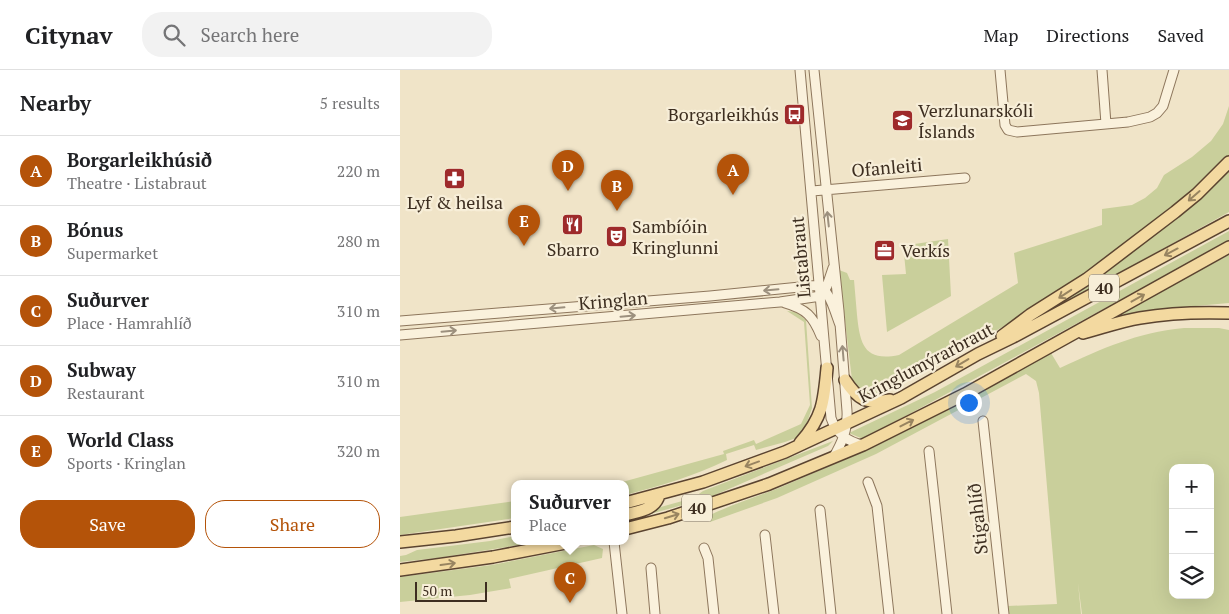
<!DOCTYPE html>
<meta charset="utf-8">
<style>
body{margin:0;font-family:"PT Serif",serif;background:#f2f2f2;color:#202124}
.controls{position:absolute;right:15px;bottom:15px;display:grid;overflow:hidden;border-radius:10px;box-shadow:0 5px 20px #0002}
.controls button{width:45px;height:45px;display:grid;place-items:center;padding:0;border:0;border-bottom:1px solid #e0e0e0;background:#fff;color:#202124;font:25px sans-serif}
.scale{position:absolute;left:15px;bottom:12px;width:72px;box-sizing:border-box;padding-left:5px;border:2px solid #3d2e20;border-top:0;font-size:14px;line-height:18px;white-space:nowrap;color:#3d2e20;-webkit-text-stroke:4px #f7eed8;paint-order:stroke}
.you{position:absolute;left:568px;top:332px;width:18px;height:18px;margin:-12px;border:4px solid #fff;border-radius:50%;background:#1a73e8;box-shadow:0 0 0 8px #1a73e833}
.badge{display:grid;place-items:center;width:32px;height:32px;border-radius:50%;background:#b45309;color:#fff;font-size:16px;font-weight:700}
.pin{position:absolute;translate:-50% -41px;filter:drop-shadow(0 1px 2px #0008)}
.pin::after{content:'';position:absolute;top:26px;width:18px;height:15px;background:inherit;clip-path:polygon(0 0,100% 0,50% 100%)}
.popup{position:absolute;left:111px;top:410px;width:118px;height:65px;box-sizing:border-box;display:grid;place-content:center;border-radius:10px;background:#fff;filter:drop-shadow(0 1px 4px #0005);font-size:16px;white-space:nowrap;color:#757577}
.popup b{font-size:19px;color:#202124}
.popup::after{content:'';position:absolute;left:50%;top:100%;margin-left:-10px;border:10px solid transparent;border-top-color:#fff}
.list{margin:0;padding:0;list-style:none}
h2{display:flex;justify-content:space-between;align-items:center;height:65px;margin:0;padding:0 20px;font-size:21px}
h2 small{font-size:16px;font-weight:400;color:#757577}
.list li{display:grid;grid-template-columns:32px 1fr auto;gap:15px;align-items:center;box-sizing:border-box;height:70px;padding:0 20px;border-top:1px solid #e0e0e0}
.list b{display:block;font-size:19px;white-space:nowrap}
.list p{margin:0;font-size:16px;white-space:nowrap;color:#757577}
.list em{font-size:16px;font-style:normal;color:#757577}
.actions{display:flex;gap:10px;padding:15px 20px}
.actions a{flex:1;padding:11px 0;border:1px solid #b45309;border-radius:20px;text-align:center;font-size:18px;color:#b45309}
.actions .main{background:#b45309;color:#fff}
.icon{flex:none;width:28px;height:28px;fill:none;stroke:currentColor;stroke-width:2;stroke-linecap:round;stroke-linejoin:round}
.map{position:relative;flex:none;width:829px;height:544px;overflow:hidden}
header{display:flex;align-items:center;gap:30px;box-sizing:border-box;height:70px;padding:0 25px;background:#fff;border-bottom:1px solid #e0e0e0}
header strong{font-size:24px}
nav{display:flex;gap:28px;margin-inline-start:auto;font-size:18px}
.search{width:350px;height:45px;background:#f2f2f2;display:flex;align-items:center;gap:12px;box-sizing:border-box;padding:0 18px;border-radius:20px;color:#757577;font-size:19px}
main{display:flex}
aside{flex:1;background:#fff}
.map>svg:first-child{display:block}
.green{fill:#c9cf9b;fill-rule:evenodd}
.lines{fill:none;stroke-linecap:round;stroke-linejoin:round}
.minor-casing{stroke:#8d765c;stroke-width:11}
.major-casing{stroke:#5b4430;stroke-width:14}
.minor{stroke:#faf1dc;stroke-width:9}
.major{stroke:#f3d9a0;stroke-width:11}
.oneway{stroke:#988460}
.oneway2{stroke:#9c907e}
.labels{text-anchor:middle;stroke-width:4.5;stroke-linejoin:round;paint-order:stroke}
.shield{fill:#f7eed8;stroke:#756857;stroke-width:1}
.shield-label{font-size:16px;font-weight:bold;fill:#3d2e20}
.poi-label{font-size:18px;fill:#3d2e20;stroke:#f7eed8;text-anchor:start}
.street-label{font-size:18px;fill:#3d2e20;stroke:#f7eed8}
</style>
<header>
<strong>Citynav</strong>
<div class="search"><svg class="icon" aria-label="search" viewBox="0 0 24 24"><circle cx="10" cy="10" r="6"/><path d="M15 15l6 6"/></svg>Search here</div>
<nav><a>Map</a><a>Directions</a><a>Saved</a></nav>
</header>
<main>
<aside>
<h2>Nearby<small>5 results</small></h2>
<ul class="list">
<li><span class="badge">A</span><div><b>Borgarleikhúsið</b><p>Theatre · Listabraut</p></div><em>220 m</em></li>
<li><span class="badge">B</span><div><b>Bónus</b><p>Supermarket</p></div><em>280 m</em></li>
<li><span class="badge">C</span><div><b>Suðurver</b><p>Place · Hamrahlíð</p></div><em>310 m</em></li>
<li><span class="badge">D</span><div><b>Subway</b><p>Restaurant</p></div><em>310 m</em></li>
<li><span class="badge">E</span><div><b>World Class</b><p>Sports · Kringlan</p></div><em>320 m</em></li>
</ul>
<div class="actions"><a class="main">Save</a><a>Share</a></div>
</aside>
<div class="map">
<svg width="829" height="544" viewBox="0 0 829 544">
<rect width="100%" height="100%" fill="#f0e4c8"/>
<path class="green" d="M829 36V86L806 111 674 213 606 255 478 327C463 329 458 323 452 310L439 200 447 203 450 210H454C455 222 456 233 457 245 460 274 464 292 499 285L618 213 614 183 702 155V139L732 135 745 128 757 118 764 105 792 87 811 71 823 54Z
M829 99V142L631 252 703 202 807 123Z
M829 161V171L463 369 449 363 535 322Z
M548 169 551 226 487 262 482 205 506 204 504 184 508 175Z
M829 185V233L762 239 697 255Z
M387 241 396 242 406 250 412 338 404 361 396 368 385 372 356 380 354 375 326 384 327 390C294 406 260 416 225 425V414H215L324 384 323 381 354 370 356 374 401 354 410 335 404 252Z
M784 258H819L829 260V544H682L678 513 681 544H609L608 536 657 534 639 323 636 311 626 304 476 384 377 428 310 452 308 446C331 435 355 427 379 418 404 407 430 396 456 385 523 354 585 315 651 283L660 298C704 278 735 263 784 258ZM773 398H810V525H773Z
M433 371 428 376 308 428 225 451V447L293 428 303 421Z
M115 431V448L0 465V447Z
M115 466V472H138L37 488 0 492V486L6 485 17 480 90 471Z
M194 475 203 479 202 488 109 509 111 518 70 525 0 532V507L92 495Z"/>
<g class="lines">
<defs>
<path id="minor" d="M400 0 431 348C436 363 448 372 463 375
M414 0 439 241 447 341C448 359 442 373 433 388
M600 0 605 55 608 60 617 62 728 52 750 47 757 43 763 36 774 0
M702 0 706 54
M412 121 565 108
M385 233C406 239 413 246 421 266
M0 251 310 226 420 215C431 225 435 242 440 255
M0 265 380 232 421 226 427 216 433 198
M583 351 604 544
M529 381 547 544
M468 412 477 436 489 544
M420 440 431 544
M365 465 374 544
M214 472 222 544
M304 478 308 488 314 544
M251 498 255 544"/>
<path id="major" d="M683 263C702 258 721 251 740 248 769 243 799 242 829 243
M602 266 630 245 687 209 775 142 797 124 829 92
M445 310C458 330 466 334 490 330
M400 373C423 347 424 331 427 298
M225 433 303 412 385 382 501 328 578 284 613 267 829 151
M225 445C239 441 255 440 259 425
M225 459 268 448 369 414 463 375 565 324 829 177
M0 472 56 466 115 457
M0 500 93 487 171 472"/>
</defs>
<use href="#minor" class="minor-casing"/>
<use href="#major" class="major-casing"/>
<use href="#minor" class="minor"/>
<use href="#major" class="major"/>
</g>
<defs><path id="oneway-shaft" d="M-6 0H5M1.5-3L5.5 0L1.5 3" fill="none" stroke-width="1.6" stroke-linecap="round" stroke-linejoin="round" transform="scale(1.25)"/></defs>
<g class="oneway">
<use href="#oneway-shaft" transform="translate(794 126) rotate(139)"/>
<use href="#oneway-shaft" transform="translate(771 182) rotate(152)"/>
<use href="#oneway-shaft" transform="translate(665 224) rotate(147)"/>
<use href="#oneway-shaft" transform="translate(738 228) rotate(-29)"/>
<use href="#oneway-shaft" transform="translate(562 293) rotate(149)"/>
<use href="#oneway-shaft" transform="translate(507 353) rotate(-27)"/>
<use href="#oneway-shaft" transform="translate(352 394) rotate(160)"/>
<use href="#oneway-shaft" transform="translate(272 446) rotate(-17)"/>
<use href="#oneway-shaft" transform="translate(48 494) rotate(-8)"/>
</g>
<g class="oneway2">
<use href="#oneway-shaft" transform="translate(428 149) rotate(-96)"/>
<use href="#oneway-shaft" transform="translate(371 220) rotate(175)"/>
<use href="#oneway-shaft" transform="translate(157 238) rotate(175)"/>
<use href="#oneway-shaft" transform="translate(228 246) rotate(-5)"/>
<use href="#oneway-shaft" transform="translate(49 261) rotate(-5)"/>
<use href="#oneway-shaft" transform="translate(443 283) rotate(-95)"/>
</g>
<defs>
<symbol id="bus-square" viewBox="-11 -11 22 22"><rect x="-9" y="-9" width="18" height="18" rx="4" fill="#9e2a2b" stroke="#f7eed8"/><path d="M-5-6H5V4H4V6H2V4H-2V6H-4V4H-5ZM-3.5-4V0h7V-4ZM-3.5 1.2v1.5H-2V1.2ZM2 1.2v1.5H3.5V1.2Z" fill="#fff"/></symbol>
<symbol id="university-square" viewBox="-11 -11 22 22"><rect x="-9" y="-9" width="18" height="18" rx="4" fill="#9e2a2b" stroke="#f7eed8"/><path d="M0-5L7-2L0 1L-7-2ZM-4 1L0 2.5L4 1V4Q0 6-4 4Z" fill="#fff"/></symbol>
<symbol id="pharmacy-square" viewBox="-11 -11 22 22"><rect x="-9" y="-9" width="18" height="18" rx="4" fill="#9e2a2b" stroke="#f7eed8"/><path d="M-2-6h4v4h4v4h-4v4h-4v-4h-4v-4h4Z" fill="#fff"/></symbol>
<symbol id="restaurant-square" viewBox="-11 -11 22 22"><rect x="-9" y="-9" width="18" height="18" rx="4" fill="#9e2a2b" stroke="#f7eed8"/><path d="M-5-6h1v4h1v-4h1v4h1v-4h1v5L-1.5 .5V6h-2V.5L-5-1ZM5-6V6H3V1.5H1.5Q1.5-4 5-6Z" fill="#fff"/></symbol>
<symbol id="theatre-square" viewBox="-11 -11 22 22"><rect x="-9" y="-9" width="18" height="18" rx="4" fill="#9e2a2b" stroke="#f7eed8"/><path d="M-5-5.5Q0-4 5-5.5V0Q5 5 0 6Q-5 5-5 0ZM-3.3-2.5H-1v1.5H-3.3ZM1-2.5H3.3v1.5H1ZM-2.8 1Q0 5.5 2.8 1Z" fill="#fff"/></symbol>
<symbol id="office-square" viewBox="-11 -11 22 22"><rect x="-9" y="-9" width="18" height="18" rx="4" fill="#9e2a2b" stroke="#f7eed8"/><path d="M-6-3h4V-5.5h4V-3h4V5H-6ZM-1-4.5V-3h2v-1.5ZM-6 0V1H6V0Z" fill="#fff"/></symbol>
</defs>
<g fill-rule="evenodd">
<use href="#bus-square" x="382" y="32" width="25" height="25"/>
<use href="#university-square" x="490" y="38" width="25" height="25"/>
<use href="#pharmacy-square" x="42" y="96" width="25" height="25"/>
<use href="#restaurant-square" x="160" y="142" width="25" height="25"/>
<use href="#theatre-square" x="204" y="154" width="25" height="25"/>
<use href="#office-square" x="472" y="168" width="25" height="25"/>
</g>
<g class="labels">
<g class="shield">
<rect x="689" y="204.5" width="30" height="27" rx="4"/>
<rect x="282" y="424.5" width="30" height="27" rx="4"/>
</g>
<g class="shield-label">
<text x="704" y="224">40</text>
<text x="297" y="444">40</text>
</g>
<g class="poi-label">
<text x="518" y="47">Verzlunarskóli<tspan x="518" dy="21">Íslands</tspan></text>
<text x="379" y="51" text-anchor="end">Borgarleikhús</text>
<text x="55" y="139" text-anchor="middle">Lyf &amp; heilsa</text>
<text x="232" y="163">Sambíóin<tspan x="232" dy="21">Kringlunni</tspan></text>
<text x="173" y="186" text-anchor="middle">Sbarro</text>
<text x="501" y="187">Verkís</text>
</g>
<g class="street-label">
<text transform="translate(487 98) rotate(-5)" y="6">Ofanleiti</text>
<text transform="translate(401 187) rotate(-95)" y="6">Listabraut</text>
<text transform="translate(213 231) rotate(-5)" y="6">Kringlan</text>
<text transform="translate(526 293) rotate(-28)" y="6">Kringlumýrarbraut</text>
<text transform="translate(578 449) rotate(-96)" y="6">Stigahlíð</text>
</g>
</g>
</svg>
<div class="controls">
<button>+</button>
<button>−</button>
<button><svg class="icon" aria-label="layers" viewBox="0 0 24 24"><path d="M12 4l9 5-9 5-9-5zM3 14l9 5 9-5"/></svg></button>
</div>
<div class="scale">50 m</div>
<div class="you"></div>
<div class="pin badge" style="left:333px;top:125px">A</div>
<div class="pin badge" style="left:217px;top:141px">B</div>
<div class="pin badge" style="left:170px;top:533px">C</div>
<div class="popup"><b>Suðurver</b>Place</div>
<div class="pin badge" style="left:168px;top:121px">D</div>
<div class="pin badge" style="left:124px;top:176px">E</div>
</div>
</main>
